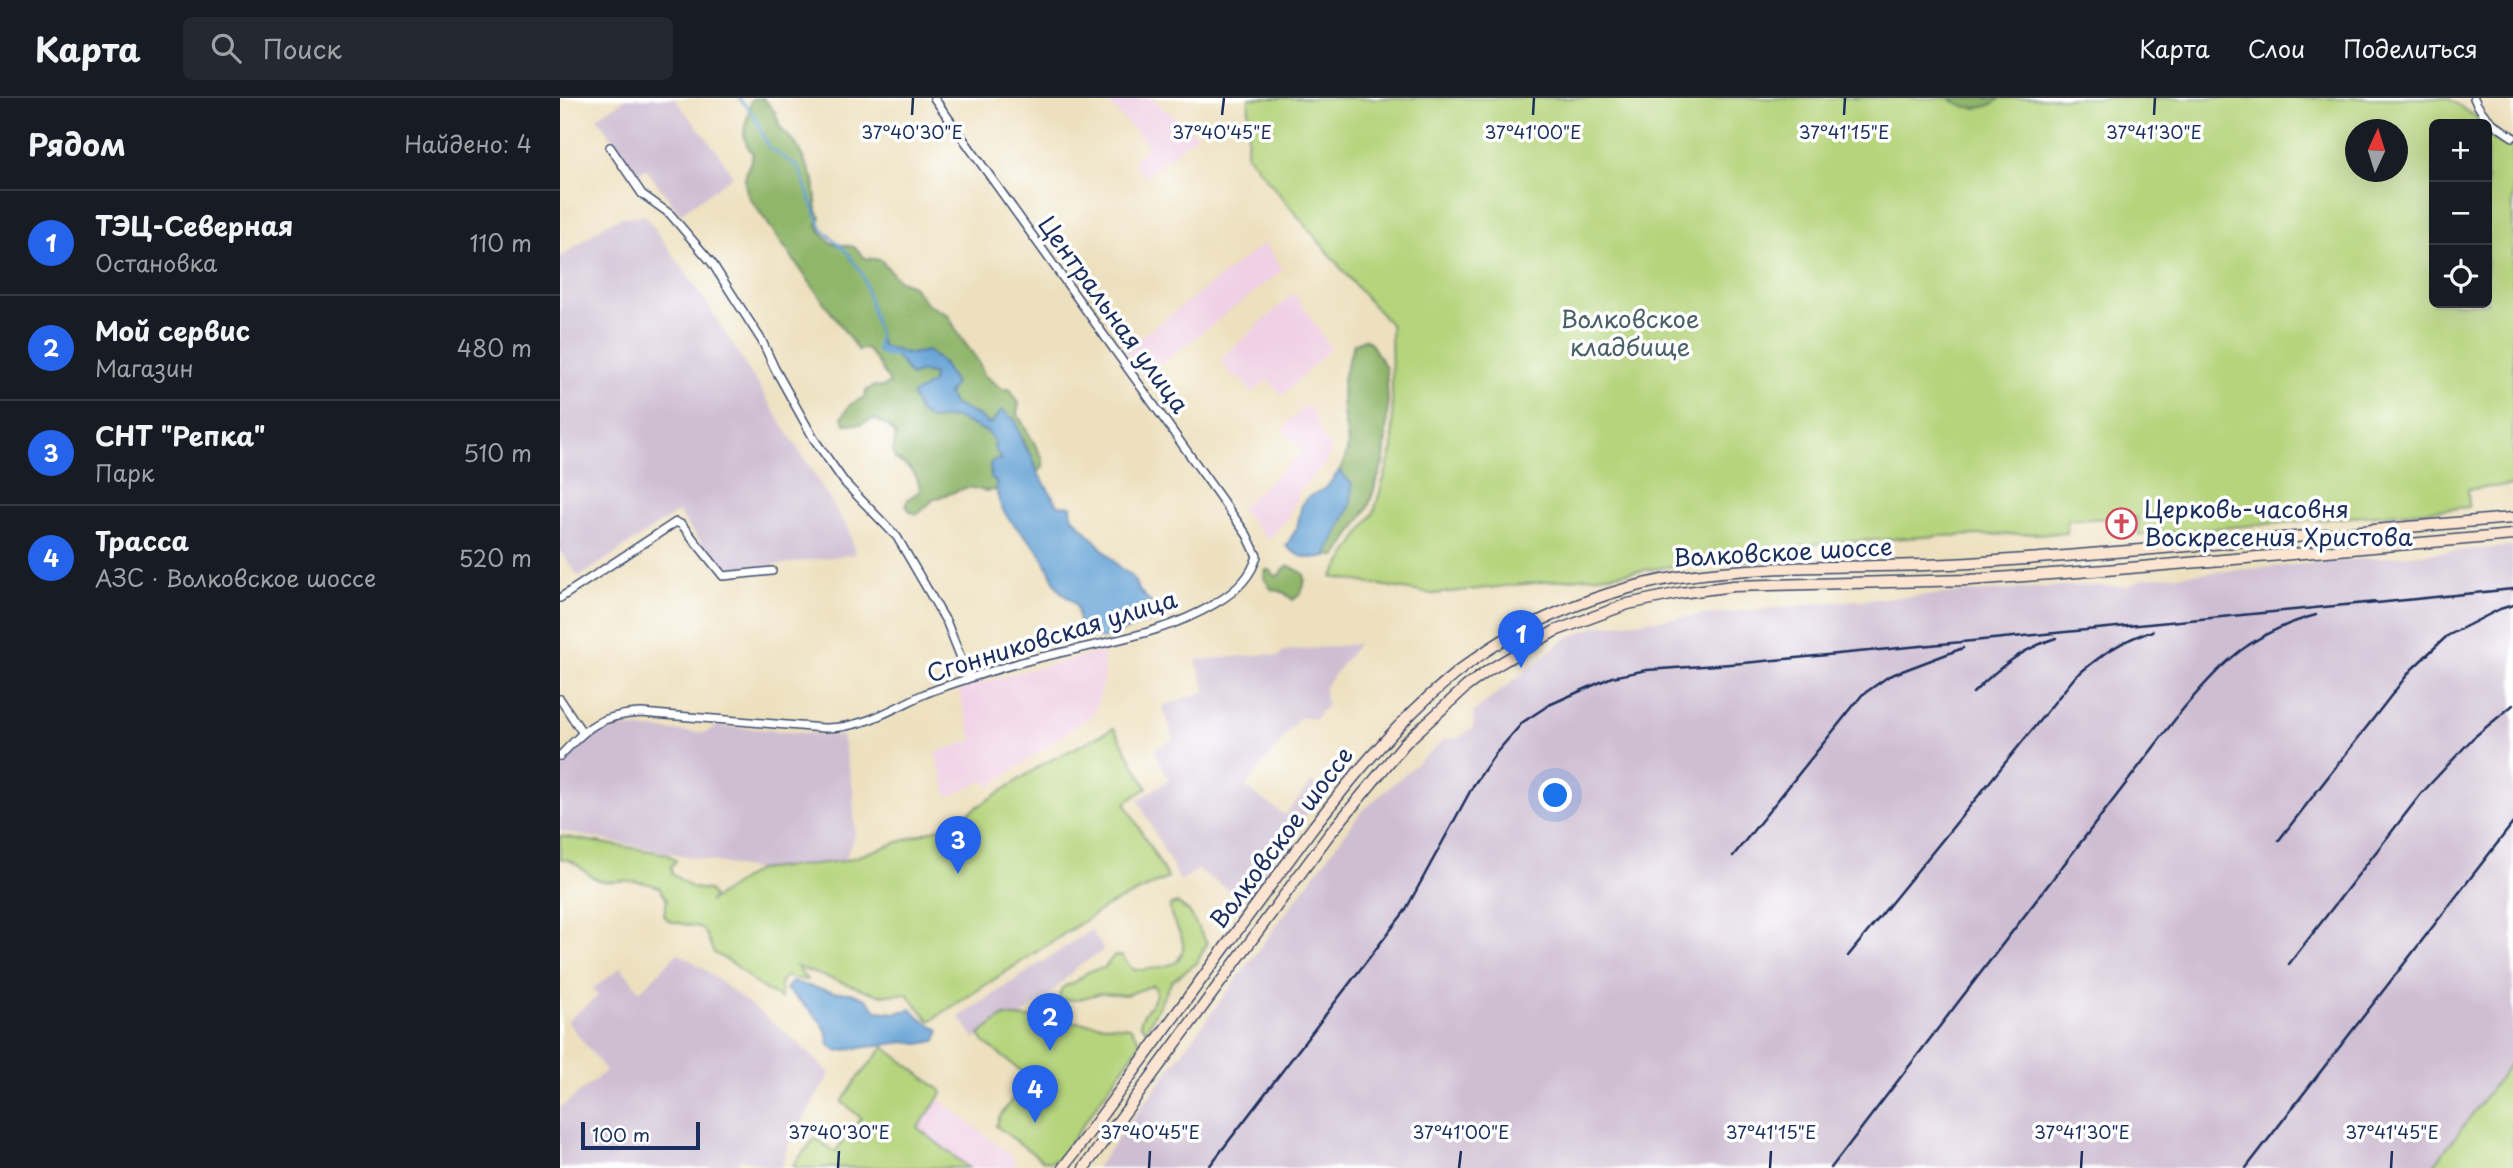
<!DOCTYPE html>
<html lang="ru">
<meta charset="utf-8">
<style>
body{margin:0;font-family:"Playpen Sans",sans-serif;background:#242831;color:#f1f3f6}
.controls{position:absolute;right:21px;top:21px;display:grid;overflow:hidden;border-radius:10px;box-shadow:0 7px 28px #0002}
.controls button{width:63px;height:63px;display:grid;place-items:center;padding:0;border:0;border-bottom:2px solid #363941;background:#171b24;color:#f1f3f6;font:35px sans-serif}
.compass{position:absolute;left:1785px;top:21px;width:63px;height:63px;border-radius:50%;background:#171b24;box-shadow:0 7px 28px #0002;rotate:4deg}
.scale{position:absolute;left:21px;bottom:18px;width:119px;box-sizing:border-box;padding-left:7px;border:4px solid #1b2f5e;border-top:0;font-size:19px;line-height:24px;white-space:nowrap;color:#1b2f5e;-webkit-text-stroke:5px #fff;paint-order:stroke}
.you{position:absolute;left:996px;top:698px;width:24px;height:24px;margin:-18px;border:5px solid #fff;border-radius:50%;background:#1a73e8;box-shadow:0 0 0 10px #1a73e833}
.badge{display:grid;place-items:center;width:46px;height:46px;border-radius:50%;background:#2563eb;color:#fff;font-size:23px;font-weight:700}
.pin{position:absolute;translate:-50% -58px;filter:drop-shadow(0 2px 4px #0008)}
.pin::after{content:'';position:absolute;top:37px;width:24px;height:21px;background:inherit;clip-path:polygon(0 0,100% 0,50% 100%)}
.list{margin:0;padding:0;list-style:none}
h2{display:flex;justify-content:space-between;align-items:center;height:91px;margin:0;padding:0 28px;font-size:30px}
h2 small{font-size:23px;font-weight:400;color:#9ea1a6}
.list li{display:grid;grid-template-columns:46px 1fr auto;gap:21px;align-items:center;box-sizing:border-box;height:105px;padding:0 28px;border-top:2px solid #363941}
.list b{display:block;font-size:26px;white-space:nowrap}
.list p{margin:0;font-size:23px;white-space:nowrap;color:#9ea1a6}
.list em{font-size:23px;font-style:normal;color:#9ea1a6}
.icon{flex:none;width:38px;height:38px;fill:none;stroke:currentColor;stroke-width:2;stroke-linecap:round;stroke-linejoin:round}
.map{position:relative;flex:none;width:1953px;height:1070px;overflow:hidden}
header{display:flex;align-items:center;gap:42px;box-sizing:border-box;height:98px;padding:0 35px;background:#171b24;border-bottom:2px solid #363941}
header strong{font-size:33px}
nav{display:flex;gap:38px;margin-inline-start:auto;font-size:24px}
.search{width:490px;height:63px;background:#242831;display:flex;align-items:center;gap:18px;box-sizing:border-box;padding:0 24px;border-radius:10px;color:#9ea1a6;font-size:26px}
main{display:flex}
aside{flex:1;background:#171b24}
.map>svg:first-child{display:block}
.built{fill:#f0d0e5}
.industrial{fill:#cebed2}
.green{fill:#b5d47b;stroke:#68826c;stroke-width:2;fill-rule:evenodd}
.forest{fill:#90b66b;stroke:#567264;stroke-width:2}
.water{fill:#62a0d4;stroke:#3e6899;stroke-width:2}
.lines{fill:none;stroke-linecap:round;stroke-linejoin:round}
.stream{stroke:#62a0d4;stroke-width:2.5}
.street-casing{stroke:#3a4a6c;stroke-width:10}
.secondary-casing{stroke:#3a4a6c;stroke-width:13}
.street{stroke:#fff;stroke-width:7}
.secondary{stroke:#fce5d0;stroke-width:10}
.rail{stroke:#1b2f5e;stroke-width:2.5}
.ticks{fill:none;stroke:#1b2f5e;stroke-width:2.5}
.labels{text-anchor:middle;stroke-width:7;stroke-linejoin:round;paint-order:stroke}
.street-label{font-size:24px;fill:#1b2f5e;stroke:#fff}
.park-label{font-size:24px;fill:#496167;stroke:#fff}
.poi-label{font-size:24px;fill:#1b2f5e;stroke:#fff;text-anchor:start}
.ticks-label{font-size:18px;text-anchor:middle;fill:#1b2f5e;stroke:#fff;stroke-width:7;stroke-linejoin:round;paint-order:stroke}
</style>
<header>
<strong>Карта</strong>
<div class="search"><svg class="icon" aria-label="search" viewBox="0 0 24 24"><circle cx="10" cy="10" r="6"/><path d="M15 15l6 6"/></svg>Поиск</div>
<nav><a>Карта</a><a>Слои</a><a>Поделиться</a></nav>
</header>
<main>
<aside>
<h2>Рядом<small>Найдено: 4</small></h2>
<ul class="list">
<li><span class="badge">1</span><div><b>ТЭЦ-Северная</b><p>Остановка</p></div><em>110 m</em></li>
<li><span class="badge">2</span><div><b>Мой сервис</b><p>Магазин</p></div><em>480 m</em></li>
<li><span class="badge">3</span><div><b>СНТ &quot;Репка&quot;</b><p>Парк</p></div><em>510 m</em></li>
<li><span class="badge">4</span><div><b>Трасса</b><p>АЗС · Волковское шоссе</p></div><em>520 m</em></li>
</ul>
</aside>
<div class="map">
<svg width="1953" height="1070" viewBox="0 0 1953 1070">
<rect width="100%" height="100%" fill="#fff"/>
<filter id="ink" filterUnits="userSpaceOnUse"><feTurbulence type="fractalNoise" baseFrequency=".0143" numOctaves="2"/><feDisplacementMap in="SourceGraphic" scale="14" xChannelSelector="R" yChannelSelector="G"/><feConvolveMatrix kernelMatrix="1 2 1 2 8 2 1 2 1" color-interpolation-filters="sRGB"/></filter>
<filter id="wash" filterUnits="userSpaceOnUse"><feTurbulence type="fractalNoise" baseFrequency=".00686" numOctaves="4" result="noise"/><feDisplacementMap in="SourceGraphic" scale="28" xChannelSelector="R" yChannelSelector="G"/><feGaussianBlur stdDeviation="1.57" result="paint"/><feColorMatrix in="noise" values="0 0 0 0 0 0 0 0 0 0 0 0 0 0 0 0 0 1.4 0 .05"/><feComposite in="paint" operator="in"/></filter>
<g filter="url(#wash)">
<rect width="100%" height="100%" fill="#ede0be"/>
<path class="built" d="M543 0H591L637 37 584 79 573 63 589 48Z
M705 145 723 172 584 279 564 252Z
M734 195 771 250 723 297 708 281 692 295 680 278 675 281 660 262Z
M745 307 753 314 761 335 771 351 765 366 740 392 728 420 708 442 680 410 743 354 723 332Z
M543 554 544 585 533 616 429 689 425 682 388 699 375 655 413 642 398 592 467 572Z
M378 1000 455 1061 454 1070H409L358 1030Z"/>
<path class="industrial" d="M67 0H114L157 53 173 78 120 116 86 71 76 76 37 19Z
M85 117 141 196 289 432 295 456 163 474 118 414 19 479 0 453V160L46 126 62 119Z
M1953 448V962L1872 1070H536L801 714 885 641 899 640 913 630 914 614 1005 541 1037 528 1271 504 1502 488H1568L1586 480Z
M798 546 764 590 767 607 755 621 740 619 685 689 725 717 752 684 764 692 684 801 638 772 620 783 578 702 609 682 594 651 614 641 602 608 646 593 636 562 708 556 718 559 723 553Z
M157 628 282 638 293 690 295 736 284 763 197 772 0 733V669L30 637 58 629 145 635Z
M531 832 544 852 516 870 492 894 460 919 443 918 415 941 399 919Z
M118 855 143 870 230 938 270 975 227 1050 221 1070H212L182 1061 169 1070H0V1010L46 973 7 923 38 898 33 891 61 869 80 893Z"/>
<path class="green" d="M689 0H1888L1926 26H1874V205H1927V27L1953 45V387L1908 391 1909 409 1579 437 1577 419 1507 422V435L1378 438 1240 447 1234 458 1219 462 1132 465 1065 475 873 496 772 479 814 414 833 350 831 227 800 193 687 57ZM1796 32H1838V74H1796Z
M554 630 587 690 565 705 608 780 547 808 370 923 347 896 319 897 237 869 247 882 224 879 220 886 221 901 196 886 174 866 154 855 145 834 139 829 109 823 104 817 107 802 99 789C87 785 74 782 61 783 53 783 45 785 38 782 24 776 16 760 0 761V738L107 756 116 763 111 768 112 776 133 790 148 792 153 799 149 804 197 772 284 763 391 726 483 666Z
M617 805 629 814 647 845 637 865 612 883 586 932 580 926C582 911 602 903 594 887L566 897 541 895 515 902 499 901C500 884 508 890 518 882 529 872 529 873 544 870L554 858H562C565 862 569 868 573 871 579 874 610 868 616 864 619 862 621 857 622 855 628 837 608 824 610 807Z
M444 918 570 929 581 944 499 1061 490 1064 482 1062 436 1028 440 1018 469 979 424 944 419 937Z
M324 949 383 994 358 1030 409 1070H237L233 1067 255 1040 275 1054 301 1020 282 1004 296 982Z
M1953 962V1070H1872Z"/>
<path class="forest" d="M203 0 215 14 220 29 236 46 254 82 257 113 261 120 257 126 260 133 271 145 294 149 305 160 321 162 338 182 353 188 367 206 388 217 399 237 418 263 424 277 442 291H450L459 305 457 315 483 361V369L478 375C473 365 466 342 459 335 453 329 444 323 437 317L433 324 428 326 421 319 392 306 388 296 384 266 369 253 349 256 322 248 319 240 325 257 336 258 351 278 360 274 373 276 371 322 396 319 427 334 434 343 435 352 442 362 436 392 426 393 408 389 374 401 358 416 351 414 346 408 348 401 360 393C359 376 349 368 335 361L333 353 336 337 327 327 314 321 300 326H285L282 319 290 307 304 299 307 292 314 288 323 289 330 285C324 274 315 257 305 250L298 252 189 99C180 77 188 75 193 56 175 34 190 24 191 1Z
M1389 0H1440C1426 14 1403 12 1389 0Z
M804 241 810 244 826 270 828 305 824 362 808 409 777 458H766L791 406 792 386 779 373C794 346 786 340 783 313 782 304 782 293 783 284 783 276 791 255 794 246Z
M730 468 744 476C746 487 742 496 733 502L723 494 711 491 704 480 706 472H710L714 477 718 478 726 469Z"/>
<path class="water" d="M319 238 322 248 349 256 368 253 383 266 395 285 388 296 393 306 421 319 428 326 433 324 442 312 455 322 464 348 472 358 478 375 498 407 511 408 512 418 561 471 571 477 579 492 589 503 606 514 601 519 543 541C535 540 526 536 521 529 517 523 519 514 516 508 513 502 505 498 500 493 492 482 488 467 480 455 463 431 436 420 436 384L431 379 430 366 434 362H442L435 352 434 343 427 334 395 319 371 322 359 314 352 297 372 285 373 276 360 274 351 278 336 258 325 257 317 253Z
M779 373 792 386 791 406 766 458C749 462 739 460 726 448L737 430 742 406 748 399 766 390Z
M232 884 273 894 292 895 306 901 317 913 336 915 351 911 361 921 379 932 376 943 359 946 345 944 277 953 269 947C269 923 242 906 226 891Z"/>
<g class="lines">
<path class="stream" d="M179 0 194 17 208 49 238 69 262 131 288 155 303 178 319 238 317 253 325 257 335 258"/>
</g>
</g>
<g filter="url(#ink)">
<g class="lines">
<defs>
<path id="street" d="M1914 0C1921 18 1937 29 1953 39
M50 49 82 96 110 116 152 165 202 243 215 271 254 341 285 385 337 439 387 525 409 580
M0 500 116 424 122 427 163 478 212 473
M0 601 22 634
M0 658C27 629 40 617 81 615L263 630C300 631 329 613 362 597 378 590 396 585 413 579 440 570 467 562 495 556 550 543 607 535 656 505 675 494 691 480 697 458L687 437 374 0"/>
<path id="secondary" d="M503 1070 754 728C816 650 884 567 977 524 1022 503 1070 487 1119 479 1215 465 1313 471 1410 465 1591 453 1772 435 1953 420
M524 1070 768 738 845 645 907 588 929 572 995 533 1068 506 1120 495 1173 488 1410 482 1546 472 1953 437"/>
</defs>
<use href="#street" class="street-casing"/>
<use href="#secondary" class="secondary-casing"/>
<use href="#street" class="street"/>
<use href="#secondary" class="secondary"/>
<path class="rail" d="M1807 506 1953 491
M1413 595C1438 570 1462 551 1496 540
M1719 742 1851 572 1887 538 1940 511 1953 507
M1173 758 1302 597 1329 578 1403 550
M1288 858 1515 579C1540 558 1562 541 1593 533
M1729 866 1861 696 1913 640 1953 607
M648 1070 845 813 913 688 936 655 963 624 989 607 1052 579 1087 572 1184 565 1816 504
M1271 1070 1623 611C1665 562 1691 535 1756 517
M1686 1070 1953 725"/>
</g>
</g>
<path class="ticks" d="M352 17 353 0M662 17 664 0M973 17 974 0M1284 17 1285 0M1594 17 1595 0M278 1070 279 1053M589 1070 590 1053M899 1070 901 1053M1210 1070 1211 1053M1521 1070 1522 1053M1831 1070 1832 1053"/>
<defs>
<symbol id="church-ring" viewBox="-11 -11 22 22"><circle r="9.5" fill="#fff" stroke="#d1495b" stroke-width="1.5"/><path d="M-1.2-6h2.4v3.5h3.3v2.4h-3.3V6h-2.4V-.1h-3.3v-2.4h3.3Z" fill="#d1495b"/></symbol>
</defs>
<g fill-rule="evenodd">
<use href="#church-ring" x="1544" y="408" width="35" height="35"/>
</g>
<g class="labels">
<g class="street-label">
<text transform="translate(553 217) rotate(54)" y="8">Центральная улица</text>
<text transform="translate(1223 455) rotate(-3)" y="8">Волковское шоссе</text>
<text transform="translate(492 539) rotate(-17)" y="8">Сгонниковская улица</text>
<text transform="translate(722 740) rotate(-53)" y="8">Волковское шоссе</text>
</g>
<g class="park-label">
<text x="1070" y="230">Волковское<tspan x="1070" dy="28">кладбище</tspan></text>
</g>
<g class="poi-label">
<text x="1584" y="420">Церковь-часовня<tspan x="1584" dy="28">Воскресения Христова</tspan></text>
</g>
</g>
<g class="ticks-label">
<text x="352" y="41">37°40'30"E</text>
<text x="662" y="41">37°40'45"E</text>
<text x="973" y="41">37°41'00"E</text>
<text x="1284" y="41">37°41'15"E</text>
<text x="1594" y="41">37°41'30"E</text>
<text x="279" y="1041">37°40'30"E</text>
<text x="590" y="1041">37°40'45"E</text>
<text x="901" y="1041">37°41'00"E</text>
<text x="1211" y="1041">37°41'15"E</text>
<text x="1522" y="1041">37°41'30"E</text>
<text x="1832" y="1041">37°41'45"E</text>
</g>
</svg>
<div class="controls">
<button>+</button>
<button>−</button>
<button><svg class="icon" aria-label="locate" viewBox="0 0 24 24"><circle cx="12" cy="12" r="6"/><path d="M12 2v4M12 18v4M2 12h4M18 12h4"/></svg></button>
</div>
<svg class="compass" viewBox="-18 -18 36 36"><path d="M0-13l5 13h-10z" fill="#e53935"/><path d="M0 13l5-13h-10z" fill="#9ea1a6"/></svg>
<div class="scale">100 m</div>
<div class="you"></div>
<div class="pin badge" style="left:961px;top:570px">1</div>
<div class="pin badge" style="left:490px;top:953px">2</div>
<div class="pin badge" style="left:398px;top:776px">3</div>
<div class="pin badge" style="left:475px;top:1025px">4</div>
</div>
</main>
